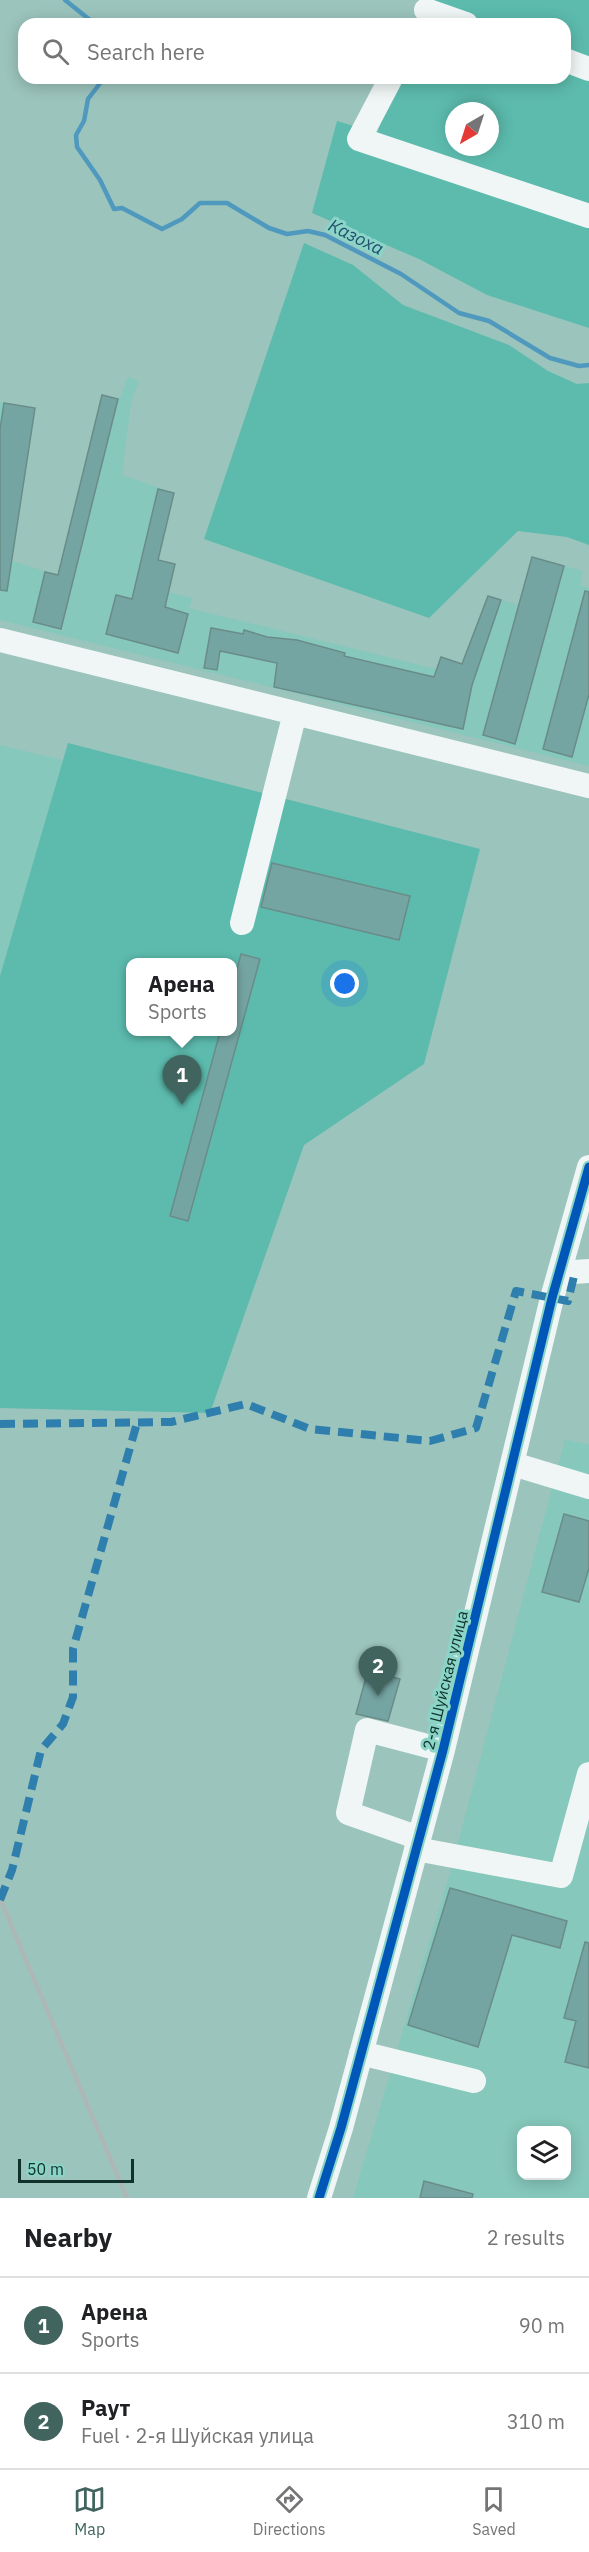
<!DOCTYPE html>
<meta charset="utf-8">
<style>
body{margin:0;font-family:"IBM Plex Sans",sans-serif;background:#f6f6f6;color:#202124}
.controls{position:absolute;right:18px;bottom:18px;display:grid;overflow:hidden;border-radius:12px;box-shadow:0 3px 15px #0003}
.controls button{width:54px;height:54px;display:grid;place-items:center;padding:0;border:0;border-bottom:2px solid #e0e0e0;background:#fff;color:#202124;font:30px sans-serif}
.compass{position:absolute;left:445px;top:102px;width:54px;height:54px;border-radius:50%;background:#fff;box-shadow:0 3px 15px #0003;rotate:219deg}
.scale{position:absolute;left:18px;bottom:15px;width:116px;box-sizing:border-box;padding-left:6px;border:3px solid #11312b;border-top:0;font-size:16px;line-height:21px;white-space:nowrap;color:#11312b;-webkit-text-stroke:4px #8ad5c7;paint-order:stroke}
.you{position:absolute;left:345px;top:984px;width:21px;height:21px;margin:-15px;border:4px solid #fff;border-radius:50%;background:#1a73e8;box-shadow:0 0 0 9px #1a73e833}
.badge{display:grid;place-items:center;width:39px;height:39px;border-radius:50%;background:#41645e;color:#fff;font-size:20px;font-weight:700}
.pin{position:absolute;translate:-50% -50px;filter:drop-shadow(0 2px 3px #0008)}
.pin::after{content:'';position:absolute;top:32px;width:21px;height:18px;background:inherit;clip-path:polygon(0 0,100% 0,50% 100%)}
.popup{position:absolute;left:126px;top:958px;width:111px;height:78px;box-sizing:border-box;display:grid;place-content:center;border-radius:12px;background:#fff;filter:drop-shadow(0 2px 4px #0005);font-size:20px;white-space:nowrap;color:#757577}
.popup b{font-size:22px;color:#202124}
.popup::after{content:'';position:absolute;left:50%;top:100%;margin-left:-12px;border:12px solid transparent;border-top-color:#fff}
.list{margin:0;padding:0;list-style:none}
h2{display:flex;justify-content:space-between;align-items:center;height:78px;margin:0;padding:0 24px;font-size:26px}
h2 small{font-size:20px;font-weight:400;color:#757577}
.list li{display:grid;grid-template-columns:39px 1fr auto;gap:18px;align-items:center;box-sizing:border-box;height:96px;padding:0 24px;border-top:2px solid #e0e0e0}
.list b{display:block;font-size:22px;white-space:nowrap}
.list p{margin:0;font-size:20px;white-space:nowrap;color:#757577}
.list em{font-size:20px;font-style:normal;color:#757577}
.icon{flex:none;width:33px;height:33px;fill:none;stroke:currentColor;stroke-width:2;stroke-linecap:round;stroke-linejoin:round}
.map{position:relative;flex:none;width:589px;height:2198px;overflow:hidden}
.search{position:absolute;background:#fff;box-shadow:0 3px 15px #0003;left:18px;right:18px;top:18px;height:66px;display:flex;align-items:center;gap:15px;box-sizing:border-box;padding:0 21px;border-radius:18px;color:#757577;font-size:22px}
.sheet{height:270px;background:#fff}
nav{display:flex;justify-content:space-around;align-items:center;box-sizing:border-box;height:84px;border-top:2px solid #e0e0e0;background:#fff;font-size:16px;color:#757577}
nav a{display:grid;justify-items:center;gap:3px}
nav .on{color:#41645e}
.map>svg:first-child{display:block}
.built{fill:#86c8bc;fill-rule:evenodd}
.green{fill:#5cbbad;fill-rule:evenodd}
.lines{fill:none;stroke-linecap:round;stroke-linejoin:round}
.stream{stroke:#4f99be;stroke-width:4.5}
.building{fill:#75a5a3;stroke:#6a8c89;stroke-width:1.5}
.minor{stroke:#f0f6f5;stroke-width:24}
.rail{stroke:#adb8b6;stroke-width:4.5}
.quiet{stroke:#2f7fae;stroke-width:8;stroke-dasharray:15 8;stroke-linecap:butt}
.cycleway-casing{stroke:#8ad5c7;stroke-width:13}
.cycleway{stroke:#0057b8;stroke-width:9}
.labels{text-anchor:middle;stroke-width:6;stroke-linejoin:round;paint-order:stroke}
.street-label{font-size:16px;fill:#11312b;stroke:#8ad5c7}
.water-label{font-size:18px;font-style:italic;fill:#224f6e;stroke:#8ad5c7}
</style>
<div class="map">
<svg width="589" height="2198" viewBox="0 0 589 2198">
<rect width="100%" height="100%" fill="#9bc4bc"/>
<path class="built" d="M128 377 139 381 131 402 122 475 174 493 158 560 168 592 192 598 189 608 436 669 441 657 463 664 488 596 519 605 532 557 583 571 580 585 589 588V766L0 620V402L35 408 12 561 58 575 102 395 120 398Z
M0 745 63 760 0 976Z
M565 1439 589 1445V2198H353L451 1869ZM522 2130H566V2176H522Z"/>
<path class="green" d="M423 0H589V328L487 295 419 259 312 213 337 121 377 133 396 78H565V24H415ZM454 111H490V147H454Z
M304 243 353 265 403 305 509 345 548 371 577 384 589 383V545L567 537 518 531 429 618 204 539Z
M68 743 480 849 424 1064 304 1145 210 1413 0 1408V976ZM131 962H233V1032H131Z"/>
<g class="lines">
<path class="stream" d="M65 0 95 24
M104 78 88 99 84 121 76 135 77 147 100 180 114 209 122 208 162 229 182 219 200 203H227L269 228 287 234 308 231 325 235 401 274 459 313 489 321 550 358 579 366 589 365"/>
</g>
<path class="building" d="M102 395 118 399 61 629 33 622 45 572 58 575Z
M4 403 35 408 7 591 0 590V429Z
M158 489 174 493 158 560 175 564 165 607 188 614 178 653 106 634 116 595 132 599Z
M532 557 564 566 515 744 483 735Z
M585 591 589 592V694L572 757 543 749Z
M488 596 501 600 472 685 463 729 274 687 277 663 220 651 217 670 204 668 211 628 243 634 244 630 267 637 297 640 345 653 344 656 434 677 441 657 462 664Z
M272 863 410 896 399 940 261 907Z
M241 954 260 959 188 1221 170 1216 220 1032H233V984Z
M564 1514 589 1521V1568L579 1602 542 1592Z
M368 1670 400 1679 388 1721 356 1714Z
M450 1888 567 1921 560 1948 512 1935 478 2047 408 2025Z
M585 1942 589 1943V2068L565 2062 576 2021 564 2018Z
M424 2181 473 2194 472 2198H420Z"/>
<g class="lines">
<path class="minor" d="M426 10 466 24
M565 60 589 69
M391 78 359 139 589 216
M0 640 589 786
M242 923 295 713
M559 1273 589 1271
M513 1464 589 1487
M419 1838 348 1813 367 1730 443 1750
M416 1849 561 1876 589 1774
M361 2053 474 2081
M319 2198 341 2128 443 1750 552 1298 589 1167"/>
<path class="rail" d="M0 1899 127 2198"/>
<path class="quiet" d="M0 1424 171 1422 246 1404 310 1429 430 1441 476 1428 516 1291 568 1301 575 1272
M0 1900 12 1870 41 1750 63 1724 73 1697V1649L137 1423"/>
<defs>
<path id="cycleway" d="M319 2198 341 2128 443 1750 552 1298 589 1167"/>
</defs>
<use href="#cycleway" class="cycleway-casing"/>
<use href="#cycleway" class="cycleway"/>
</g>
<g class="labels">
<g class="street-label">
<text transform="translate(445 1680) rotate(-76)" y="6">2-я Шуйская улица</text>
</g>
<g class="water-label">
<text transform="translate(356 237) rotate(26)" y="6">Казоха</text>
</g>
</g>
</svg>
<div class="controls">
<button><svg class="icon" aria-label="layers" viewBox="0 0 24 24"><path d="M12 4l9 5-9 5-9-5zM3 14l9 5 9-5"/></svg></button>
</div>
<svg class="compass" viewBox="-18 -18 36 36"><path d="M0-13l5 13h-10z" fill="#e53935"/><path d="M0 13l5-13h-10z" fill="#757577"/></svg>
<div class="scale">50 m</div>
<div class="you"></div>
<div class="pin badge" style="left:182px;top:1105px">1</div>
<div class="popup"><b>Арена</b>Sports</div>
<div class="pin badge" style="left:378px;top:1696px">2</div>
<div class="search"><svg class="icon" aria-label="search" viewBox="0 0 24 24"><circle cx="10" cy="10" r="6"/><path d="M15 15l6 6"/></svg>Search here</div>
</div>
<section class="sheet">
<h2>Nearby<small>2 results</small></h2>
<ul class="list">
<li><span class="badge">1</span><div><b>Арена</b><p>Sports</p></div><em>90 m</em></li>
<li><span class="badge">2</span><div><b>Раут</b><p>Fuel · 2-я Шуйская улица</p></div><em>310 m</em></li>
</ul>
</section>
<nav>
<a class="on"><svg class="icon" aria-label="map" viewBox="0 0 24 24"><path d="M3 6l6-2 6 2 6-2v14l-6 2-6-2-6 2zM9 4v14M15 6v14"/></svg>Map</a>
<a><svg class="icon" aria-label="directions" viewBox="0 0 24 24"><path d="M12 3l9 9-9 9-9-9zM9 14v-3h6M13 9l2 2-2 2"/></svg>Directions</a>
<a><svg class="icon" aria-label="saved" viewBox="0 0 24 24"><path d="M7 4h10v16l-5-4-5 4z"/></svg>Saved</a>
</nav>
